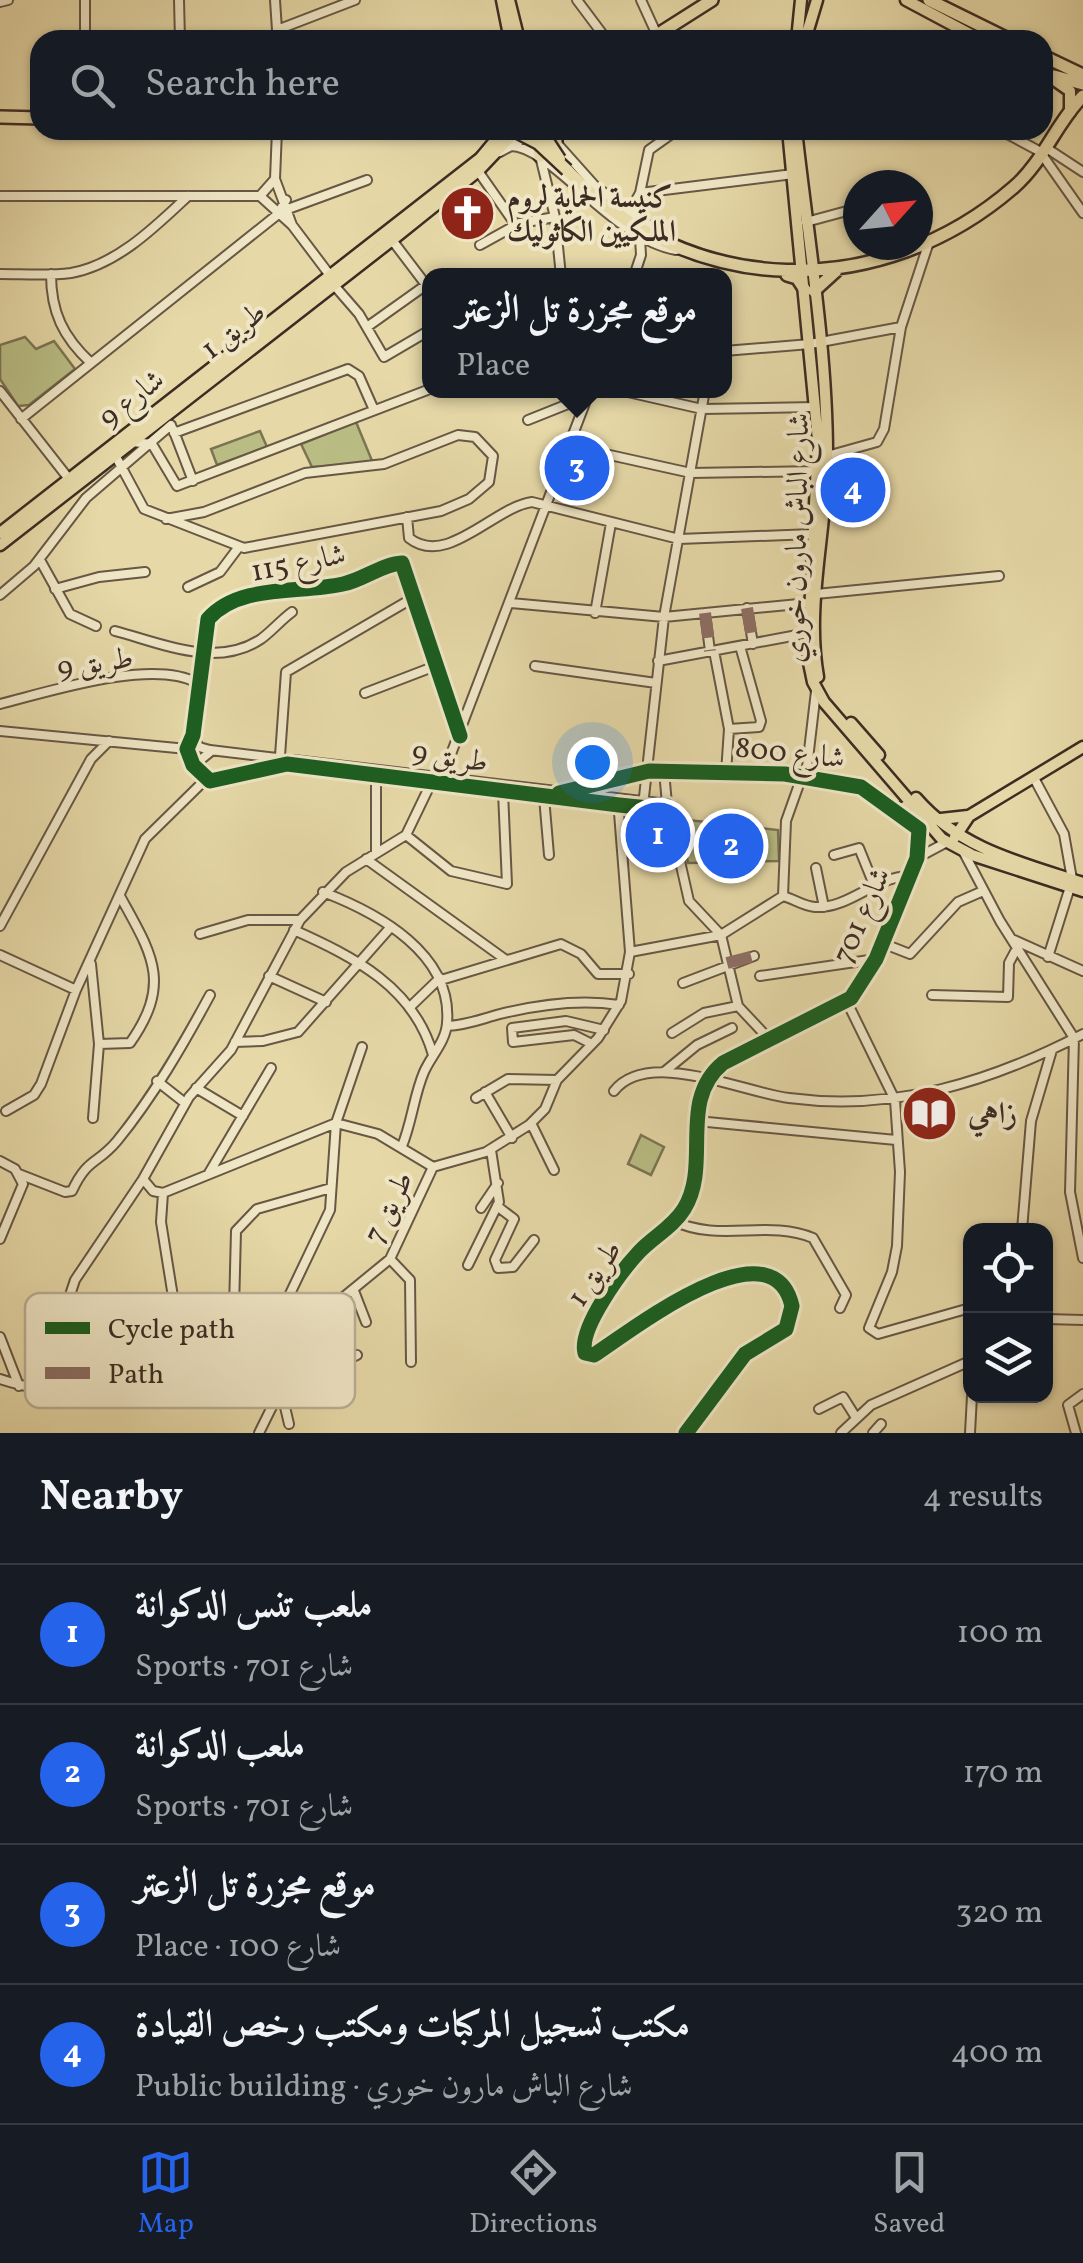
<!DOCTYPE html>
<meta charset="utf-8">
<style>
body{margin:0;font-family:Vollkorn,Amiri,serif;background:#20242c;color:#f1f3f6}
.controls{position:absolute;right:30px;bottom:30px;display:grid;overflow:hidden;border-radius:20px;box-shadow:0 2px 8px #0004}
.controls button{width:90px;height:90px;display:grid;place-items:center;padding:0;border:0;border-bottom:2px solid #363941;background:#171b24;color:#f1f3f6;font:50px sans-serif}
.compass{position:absolute;left:843px;top:170px;width:90px;height:90px;border-radius:50%;background:#171b24;box-shadow:0 2px 8px #0004;rotate:63deg}
.you{position:absolute;left:592px;top:762px;width:35px;height:35px;margin:-25px;border:8px solid #fff;border-radius:50%;background:#1a73e8;box-shadow:0 0 0 15px #1a73e833}
.badge{display:grid;place-items:center;width:65px;height:65px;border-radius:50%;background:#2563eb;color:#fff;font-size:32px;font-weight:700}
.pin{position:absolute;translate:-50% -50%;border:5px solid #fff;box-shadow:0 2px 10px #0006}
.popup{position:absolute;left:422px;top:268px;width:310px;height:130px;box-sizing:border-box;display:grid;place-content:center;border-radius:20px;background:#171b24;filter:drop-shadow(0 2px 8px #0005);font-size:32px;white-space:nowrap;color:#9ea1a6}
.popup b{font-size:38px;color:#f1f3f6}
.popup::after{content:'';position:absolute;left:50%;top:100%;margin-left:-20px;border:20px solid transparent;border-top-color:#171b24}
.list{margin:0;padding:0;list-style:none}
h2{display:flex;justify-content:space-between;align-items:center;height:130px;margin:0;padding:0 40px;font-size:42px}
h2 small{font-size:32px;font-weight:400;color:#9ea1a6}
.list li{display:grid;grid-template-columns:65px 1fr auto;gap:30px;align-items:center;box-sizing:border-box;height:140px;padding:0 40px;border-top:2px solid #363941}
.list b{display:block;font-size:38px;white-space:nowrap}
.list p{margin:0;font-size:32px;white-space:nowrap;color:#9ea1a6}
.list em{font-size:32px;font-style:normal;color:#9ea1a6}
.icon{flex:none;width:55px;height:55px;fill:none;stroke:currentColor;stroke-width:2;stroke-linecap:round;stroke-linejoin:round}
.map{position:relative;flex:none;width:1083px;height:1433px;overflow:hidden}
.search{position:absolute;background:#171b24;box-shadow:0 2px 8px #0004;left:30px;right:30px;top:30px;height:110px;display:flex;align-items:center;gap:25px;box-sizing:border-box;padding:0 35px;border-radius:30px;color:#9ea1a6;font-size:38px}
.sheet{height:690px;background:#171b24}
nav{display:flex;justify-content:space-around;align-items:center;box-sizing:border-box;height:140px;border-top:2px solid #363941;background:#171b24;font-size:28px;color:#9ea1a6}
nav a{display:grid;justify-items:center;gap:5px}
nav .on{color:#2563eb}
.map>svg:first-child{display:block}
.green{fill:#b9bd84;stroke:#7b7454;stroke-width:2.5}
.lines{fill:none;stroke-linecap:round;stroke-linejoin:round}
.minor-casing{stroke:#675744;stroke-width:12}
.major-casing{stroke:#3d2c23;stroke-width:15}
.highway-casing{stroke:#3d2c23;stroke-width:16}
.minor{stroke:#efe6c6;stroke-width:8}
.major{stroke:#e6d8a7;stroke-width:10}
.highway{stroke:#e6d8a7;stroke-width:11}
.major-bridge-casing{stroke:#3d2c23;stroke-width:15;stroke-linecap:butt}
.highway-bridge-casing{stroke:#3d2c23;stroke-width:16;stroke-linecap:butt}
.major-bridge{stroke:#e6d8a7;stroke-width:10}
.highway-bridge{stroke:#e6d8a7;stroke-width:11}
.quiet{stroke:#8d6e63;stroke-width:12;stroke-dasharray:25 12;stroke-linecap:butt}
.cycleway-casing{stroke:#efe6c6;stroke-width:21}
.cycleway{stroke:#1b5e20;stroke-width:15}
.labels{text-anchor:middle;stroke-width:8;stroke-linejoin:round;paint-order:stroke}
.poi-label{font-size:30px;font-weight:bold;fill:#3d2c23;stroke:#efe6c6;text-anchor:start}
.street-label{font-size:30px;fill:#3d2c23;stroke:#efe6c6}
.key{fill:#efe6c6;stroke:#baae95;stroke-width:2.5}
.key-label{font-size:28px;fill:#3d2c23}
</style>
<div class="map">
<svg width="1083" height="1433" viewBox="0 0 1083 1433">
<rect width="100%" height="100%" fill="#e6d8a7"/>
<filter id="stains"><feTurbulence type="fractalNoise" baseFrequency=".002" numOctaves="4"/><feColorMatrix values="0 0 0 0 .2 0 0 0 0 .09 0 0 0 0 .02 0 0 0 .5 -.17"/></filter>
<radialGradient id="worn" r=".72"><stop offset=".6" stop-color="#630" stop-opacity="0"/><stop offset="1" stop-color="#630" stop-opacity=".3"/></radialGradient>
<path class="green" d="M25 337 36 349 54 341 75 369 29 405 18 406 0 379V345Z
M356 422 373 463 312 467 301 444Z
M260 431 267 447 217 465 211 449Z
M679 819 778 830 779 861 688 863Z
M641 1135 664 1147 651 1175 628 1164Z"/>
<g class="lines">
<defs>
<path id="minor" d="M85 0V40
M179 0 180 40
M275 0 277 30
M577 0 607 40
M641 0 657 35
M0 2 8 0
M277 30 355 0
M278 37 504 40
M277 130 275 179 292 225
M1000 130 1039 151
M553 139 595 186 666 238
M510 146C551 145 610 238 676 250
M1048 149 1083 172
M500 152 527 137
M540 156 555 217 561 276
M1043 156 1083 213
M478 171 515 224 555 217
M275 179 260 196 292 225 329 274
M640 193 793 174
M918 193 925 205 918 238
M0 196H260
M288 209 367 180
M630 211 640 193 649 150 677 130
M806 222 858 208
M392 240 430 290
M480 245 516 225
M0 274C23 274 48 276 71 273 117 265 156 226 188 196
M51 274C51 312 63 337 91 363
M490 274V276
M634 276 641 255 640 238
M333 284 359 314 384 357 430 330
M367 327 426 285
M724 351 810 344 901 327
M619 390 702 409 815 407
M0 391 69 479
M21 419 277 215 286 200
M528 420 573 402
M173 429 193 481
M174 433 348 369 359 376 374 410
M132 442 152 444 177 486 430 389
M569 446 691 473 818 471
M115 455 144 509 244 548 441 511 469 499 489 482 493 456 475 437 458 435 384 464 305 473 204 512 166 519
M827 456 877 442 884 429 901 327 928 245
M407 517 409 538C447 568 494 507 532 502L679 539 813 534
M40 560 70 614 96 626
M188 587 220 572 238 548
M55 589 99 577 145 572
M816 594 999 576
M0 595 34 566 86 498 171 425
M511 603 664 617 809 603
M747 608 753 644
M595 613 611 523
M705 613 710 651
M115 631C161 643 216 669 261 639 272 631 281 620 292 612
M714 651 729 729 726 773
M658 661 808 633
M535 666 656 683
M365 693 438 665
M0 704C48 692 152 658 197 683
M729 729 759 727 761 721 740 646
M0 731 187 749
M193 736 199 747 210 750 667 804 689 901 721 935 738 1006 769 1039
M460 736 402 563C382 564 363 580 343 584 300 594 240 583 208 619L193 735 187 749 193 765 210 781 287 764 668 810
M280 756 286 672 413 598
M664 771 667 804
M376 773V853
M443 775 590 390
M806 776 816 691
M1034 778 1064 834 1072 879
M559 793 649 771 785 774 861 787 919 829 917 858 876 959 851 998 723 1063C677 1101 712 1164 684 1209 673 1227 653 1237 639 1252 622 1270 578 1329 585 1353L594 1355C628 1333 772 1219 792 1306L786 1329 745 1354 686 1433
M544 797 549 855
M643 806 664 617 705 390
M406 835 451 871 507 884 503 792
M963 851 1000 921 1074 1038
M834 855 859 848 874 885
M917 858 947 842
M366 859 506 960
M816 868 824 907
M323 892C378 913 453 954 447 1023 446 1041 431 1056 424 1072 414 1095 412 1122 402 1146
M783 896 786 821 802 776
M0 926 91 759 109 741
M294 930C354 957 414 987 433 1055
M200 934 248 920H300
M1014 940 1083 971
M882 943 910 954 958 902 983 891
M630 952 721 935 783 896C794 899 803 906 815 907 849 909 874 877 909 876
M0 955 76 990
M1048 957 1070 887
M91 964 99 1044 93 1118
M269 976 326 1002
M760 976 876 959
M441 980 561 944 581 954 598 974H629
M683 983 754 956
M932 995 1008 997 1009 963 1017 948
M847 1002 895 1100 900 1172 897 1246 892 1272 869 1328 878 1334 970 1308
M411 1006 440 978
M447 1026C468 1025 481 1019 500 1014 537 1005 581 999 619 1005
M672 1033 704 1013 738 1006
M1074 1038 1070 1192 1083 1258
M235 1042 263 1041 298 1032 389 929
M99 1044 130 1043C173 982 151 953 120 896
M592 1044 574 1035 513 1042 512 1028 566 1021 604 1030
M664 1072 697 1045 732 1028
M157 1081 185 1103
M196 1088 243 1116
M614 1091C648 1048 742 1092 789 1098 895 1112 990 1082 1083 1034
M485 1092 512 1138
M476 1098 508 1079 557 1080
M6 1111 34 1095 41 1084 76 990 145 839 206 779 199 761 209 753
M697 1121 896 1140
M336 1123 378 1134 433 1167
M531 1123 554 1170
M0 1161 15 1169 23 1184 0 1239
M209 1173 271 1068
M19 1174 65 1192 72 1191C88 1157 97 1165 117 1141 153 1097 183 1045 210 995
M143 1179 153 1191 163 1193 336 1123
M163 1193 161 1222 186 1378
M497 1206 514 1219 495 1260 498 1268 513 1267 534 1240
M481 1208 498 1183
M674 1221C719 1243 768 1219 813 1238L846 1295 840 1308
M1022 1230 1031 1121 1052 1050
M390 1259 410 1280 411 1362
M468 1265 499 1202 491 1150
M354 1291 366 1322
M1046 1319 1083 1320
M271 1330 234 1309 236 1231 257 1209 331 1188
M0 1337 19 1386
M303 1343 321 1371 357 1355
M257 1363 330 1210 336 1123 362 1047
M0 1379C97 1412 198 1371 296 1358L324 1313 390 1259 433 1167 486 1152 529 1125 545 1109 557 1080 598 1038 621 1001 630 952 618 800
M281 1390 289 1424
M83 1392 78 1327 67 1304 75 1280 143 1179 189 1097 231 1050 300 920 346 872 406 835 433 779
M819 1409 843 1397 855 1416
M259 1433 296 1358
M841 1433 871 1405 970 1361
M873 1433 881 1424
M970 1433 972 1396
M1076 1433 1068 1405 1083 1394"/>
<path id="major" d="M502 0 510 40
M509 0 519 40
M906 0 981 40
M797 40 801 0
M805 40 817 0
M1043 72 1070 91V112
M788 130 818 440 808 658 813 682 824 702 942 839 972 855 1083 891
M796 130C808 238 827 348 827 456 827 529 805 604 818 677
M0 533 491 150 507 130
M0 545 392 240 478 171 517 130
M851 723 879 755
M916 798C960 849 1021 863 1083 883
M893 808 902 809 912 802
M914 822 968 816
M955 837 969 816 1083 747"/>
<path id="highway" d="M929 0 1010 40
M649 40 712 0
M1043 56 1083 75
M1054 76 1083 84
M0 117 40 118
M536 130 540 156
M549 130 556 141
M482 157 497 139 496 130
M567 170C689 300 882 302 1014 187 1044 161 1056 123 1083 96
M787 275 797 278 805 290
M814 291 836 271"/>
</defs>
<use href="#minor" class="minor-casing"/>
<use href="#major" class="major-casing"/>
<use href="#highway" class="highway-casing"/>
<use href="#minor" class="minor"/>
<use href="#major" class="major"/>
<use href="#highway" class="highway"/>
<defs>
<path id="major-bridge" d="M541 130 560 159"/>
<path id="highway-bridge" d="M513 130 538 143 567 170"/>
</defs>
<use href="#major-bridge" class="major-bridge-casing"/>
<use href="#highway-bridge" class="highway-bridge-casing"/>
<use href="#major-bridge" class="major-bridge"/>
<use href="#highway-bridge" class="highway-bridge"/>
<path class="quiet" d="M747 608 753 644
M705 613 710 651
M727 963 754 956"/>
<defs>
<path id="cycleway" d="M460 736 402 563C382 564 363 580 343 584 300 594 240 583 208 619L193 735 187 749 193 765 210 781 287 764 619 805 668 810 667 806
M559 793 649 771 785 774 861 787 919 829 917 858 876 959 851 998 723 1063C677 1101 712 1164 684 1209 673 1227 653 1237 639 1252 622 1270 578 1329 585 1353L594 1355C628 1333 772 1219 792 1306L786 1329 745 1354 686 1433"/>
</defs>
<use href="#cycleway" class="cycleway-casing"/>
<use href="#cycleway" class="cycleway"/>
</g>
<defs>
<symbol id="church-disc" viewBox="-11 -11 22 22"><circle r="9.5" fill="#8f2418" stroke="#efe6c6"/><path d="M-1.2-6h2.4v3.5h3.3v2.4h-3.3V6h-2.4V-.1h-3.3v-2.4h3.3Z" fill="#fff"/></symbol>
<symbol id="library-disc" viewBox="-11 -11 22 22"><circle r="9.5" fill="#8f2418" stroke="#efe6c6"/><path d="M-6-4Q-3-5.5-.7-3.5V5Q-3 3-6 4ZM6-4Q3-5.5 .7-3.5V5Q3 3 6 4Z" fill="#fff"/></symbol>
</defs>
<g fill-rule="evenodd">
<use href="#church-disc" x="436" y="182" width="63" height="63"/>
<use href="#library-disc" x="898" y="1082" width="63" height="63"/>
</g>
<g class="labels">
<g class="poi-label">
<text x="507" y="207">كنيسة الحماية لروم<tspan x="507" dy="34">الملكيين الكاثوليك</tspan></text>
<text x="968" y="1123">زاهي</text>
</g>
<g class="street-label">
<text transform="translate(233 330) rotate(-38)" y="10">طريق 1</text>
<text transform="translate(131 398) rotate(-38)" y="10">شارع 9</text>
<text transform="translate(796 538) rotate(-89)" y="10">شارع الباش مارون خوري</text>
<text transform="translate(298 562) rotate(-11)" y="10">شارع 115</text>
<text transform="translate(95 662) rotate(-8)" y="10">طريق 9</text>
<text transform="translate(790 752) rotate(6)" y="10">800 شارع</text>
<text transform="translate(450 756) rotate(9)" y="10">9 طريق</text>
<text transform="translate(861 915) rotate(-66)" y="10">شارع 701</text>
<text transform="translate(388 1207) rotate(-64)" y="10">7 طريق</text>
<text transform="translate(594 1273) rotate(-56)" y="10">طريق 1</text>
</g>
</g>
<rect x="25" y="1293" width="330" height="115" rx="15" class="key"/>
<rect x="45" y="1322" width="45" height="12" fill="#1b5e20"/>
<rect x="45" y="1367" width="45" height="12" fill="#8d6e63"/>
<g class="key-label">
<text x="108" y="1338">Cycle path</text>
<text x="108" y="1383">Path</text>
</g>
<rect width="100%" height="100%" filter="url(#stains)"/>
<rect width="100%" height="100%" fill="url(#worn)"/>
</svg>
<div class="controls">
<button><svg class="icon" aria-label="locate" viewBox="0 0 24 24"><circle cx="12" cy="12" r="6"/><path d="M12 2v4M12 18v4M2 12h4M18 12h4"/></svg></button>
<button><svg class="icon" aria-label="layers" viewBox="0 0 24 24"><path d="M12 4l9 5-9 5-9-5zM3 14l9 5 9-5"/></svg></button>
</div>
<svg class="compass" viewBox="-18 -18 36 36"><path d="M0-13l5 13h-10z" fill="#e53935"/><path d="M0 13l5-13h-10z" fill="#9ea1a6"/></svg>
<div class="you"></div>
<div class="pin badge" style="left:658px;top:835px">1</div>
<div class="pin badge" style="left:731px;top:846px">2</div>
<div class="pin badge" style="left:577px;top:468px">3</div>
<div class="popup"><b>موقع مجزرة تل الزعتر</b>Place</div>
<div class="pin badge" style="left:853px;top:490px">4</div>
<div class="search"><svg class="icon" aria-label="search" viewBox="0 0 24 24"><circle cx="10" cy="10" r="6"/><path d="M15 15l6 6"/></svg>Search here</div>
</div>
<section class="sheet">
<h2>Nearby<small>4 results</small></h2>
<ul class="list">
<li><span class="badge">1</span><div><b>ملعب تنس الدكوانة</b><p>Sports · شارع 701</p></div><em>100 m</em></li>
<li><span class="badge">2</span><div><b>ملعب الدكوانة</b><p>Sports · شارع 701</p></div><em>170 m</em></li>
<li><span class="badge">3</span><div><b>موقع مجزرة تل الزعتر</b><p>Place · شارع 100</p></div><em>320 m</em></li>
<li><span class="badge">4</span><div><b>مكتب تسجيل المركبات ومكتب رخص القيادة</b><p>Public building · شارع الباش مارون خوري</p></div><em>400 m</em></li>
</ul>
</section>
<nav>
<a class="on"><svg class="icon" aria-label="map" viewBox="0 0 24 24"><path d="M3 6l6-2 6 2 6-2v14l-6 2-6-2-6 2zM9 4v14M15 6v14"/></svg>Map</a>
<a><svg class="icon" aria-label="directions" viewBox="0 0 24 24"><path d="M12 3l9 9-9 9-9-9zM9 14v-3h6M13 9l2 2-2 2"/></svg>Directions</a>
<a><svg class="icon" aria-label="saved" viewBox="0 0 24 24"><path d="M7 4h10v16l-5-4-5 4z"/></svg>Saved</a>
</nav>
